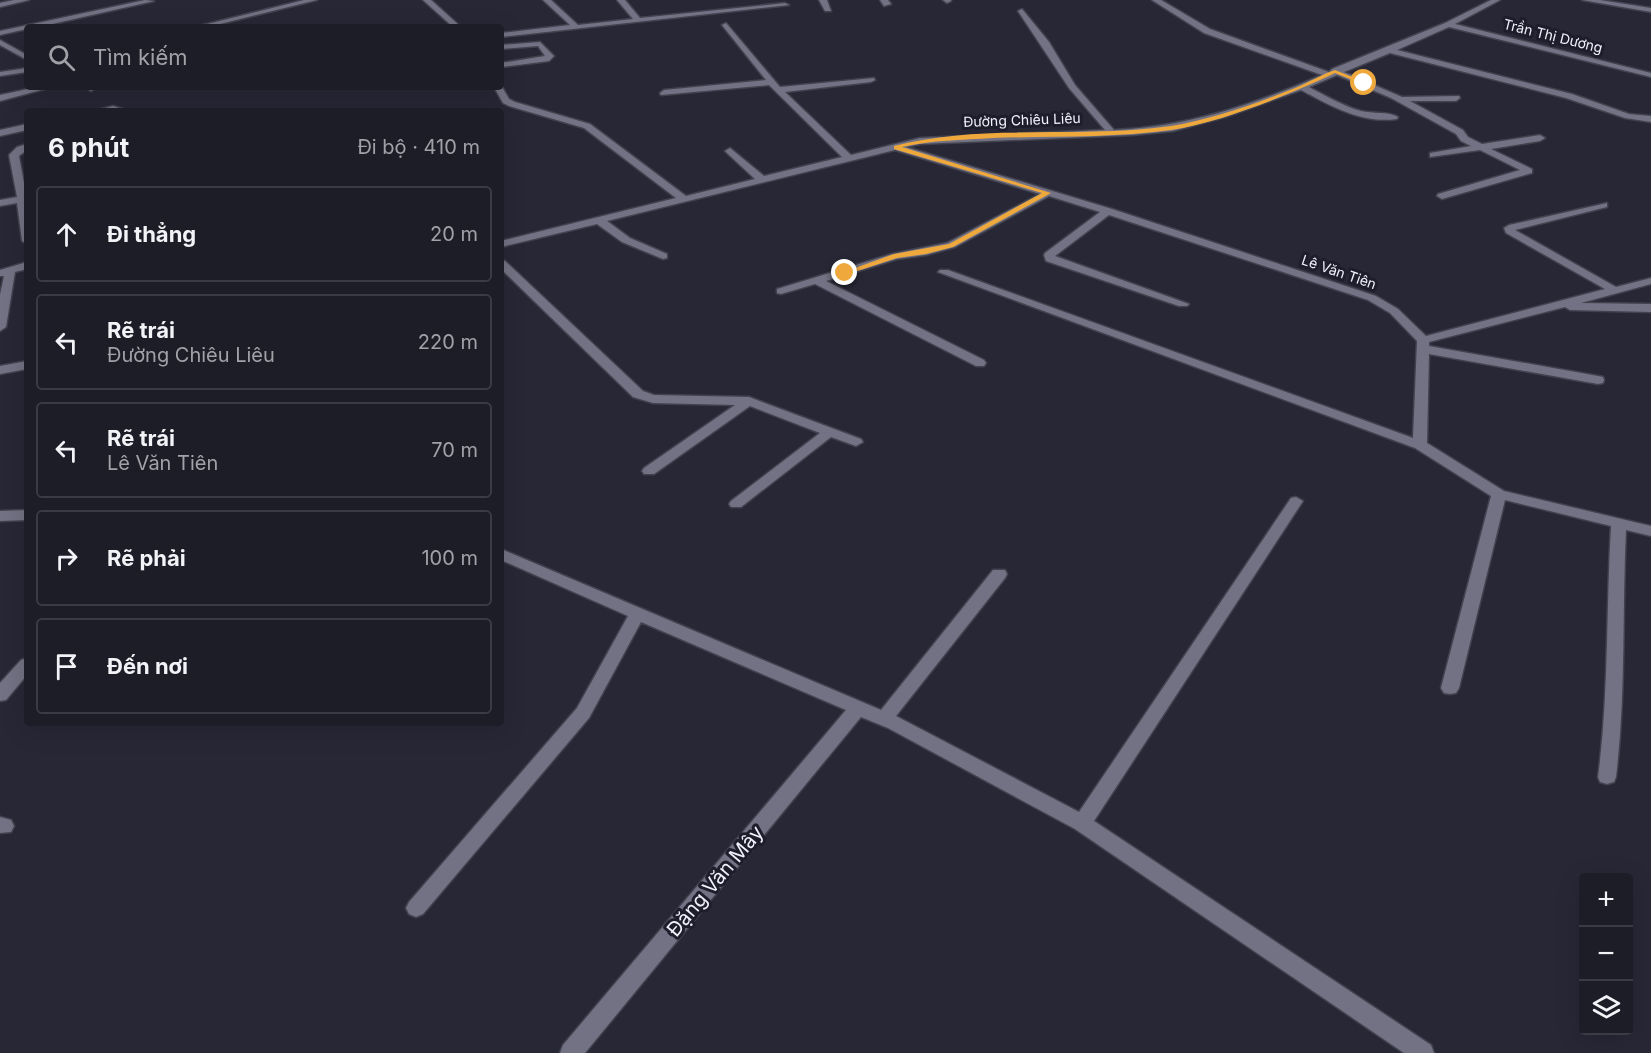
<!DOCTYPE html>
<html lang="vi">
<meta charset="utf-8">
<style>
body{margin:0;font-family:Inter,sans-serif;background:#252630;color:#f1f3f6}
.controls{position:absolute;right:18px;bottom:18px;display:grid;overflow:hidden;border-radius:6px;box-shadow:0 6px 24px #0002}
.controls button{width:54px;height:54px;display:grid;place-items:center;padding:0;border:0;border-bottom:2px solid #3b3b45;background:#1d1d28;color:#f1f3f6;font:30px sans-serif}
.stop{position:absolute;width:18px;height:18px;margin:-14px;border:4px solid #eea83c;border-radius:50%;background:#fff}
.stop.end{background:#eea83c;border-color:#fff;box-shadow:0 2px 6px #0008}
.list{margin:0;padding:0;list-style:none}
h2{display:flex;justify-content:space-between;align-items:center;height:78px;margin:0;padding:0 24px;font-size:26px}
h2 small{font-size:20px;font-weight:400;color:#a0a2a8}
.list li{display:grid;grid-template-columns:39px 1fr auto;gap:18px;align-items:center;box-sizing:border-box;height:96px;margin:0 12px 12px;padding:0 12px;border:2px solid #3b3b45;border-radius:6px}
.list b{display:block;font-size:22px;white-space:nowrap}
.list p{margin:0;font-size:20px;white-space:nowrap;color:#a0a2a8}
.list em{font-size:20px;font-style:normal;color:#a0a2a8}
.icon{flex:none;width:33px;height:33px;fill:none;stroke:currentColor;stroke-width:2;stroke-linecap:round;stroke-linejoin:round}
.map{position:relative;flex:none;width:1651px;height:1053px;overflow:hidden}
.search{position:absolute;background:#1d1d28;box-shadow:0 6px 24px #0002;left:24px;top:24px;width:480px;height:66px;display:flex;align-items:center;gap:15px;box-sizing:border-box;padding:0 21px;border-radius:6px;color:#a0a2a8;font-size:22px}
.panel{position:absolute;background:#1d1d28;box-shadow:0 6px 24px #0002;left:24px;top:108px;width:480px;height:618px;border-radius:6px}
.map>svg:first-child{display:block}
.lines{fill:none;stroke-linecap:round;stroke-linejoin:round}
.minor-casing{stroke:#41424e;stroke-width:3}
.minor{fill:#727284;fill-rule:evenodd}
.route{fill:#eea83c}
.labels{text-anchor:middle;stroke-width:6;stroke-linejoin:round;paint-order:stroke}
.far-street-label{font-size:14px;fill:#f0f1fb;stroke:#1d1d2c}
.near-street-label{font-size:20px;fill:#f0f1fb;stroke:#1d1d2c}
</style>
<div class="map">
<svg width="1651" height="1053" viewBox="0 0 1651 1053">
<rect width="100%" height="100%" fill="#272736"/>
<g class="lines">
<defs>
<path id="minor" d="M14 0H29L0 7V3Z
M145 0 154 1 39 27H27V29L0 35V31Z
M304 0H317L208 27H195Z
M423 0H431L461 27H453Z
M543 0H551L578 25 633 19 617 0H625L640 18 785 3 789 5 501 37V33L570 25Z
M819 0H827L831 11H825Z
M880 0H888L891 4 884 6Z
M943 0H951V1L947 3Z
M1152 0H1161L1210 29 1329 72 1332 69 1445 23 1491 0H1500L1455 24 1651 73V77L1449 27 1397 50 1572 94 1629 114 1651 116V122L1625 118 1566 98 1390 53 1344 72 1402 97 1459 96 1460 98 1456 101H1410L1463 130 1468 137 1482 144 1540 135 1545 138 1540 141 1491 149 1532 169V173L1442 199 1437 196 1438 194 1520 170 1480 150 1430 157V153L1471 146 1461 141 1456 134 1391 98 1337 75 1309 87C1326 96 1343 106 1361 111 1372 114 1389 111 1398 117L1397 119C1362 124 1331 106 1301 90L1225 117 1173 131 1132 135 920 144 906 147 1112 209 1376 296 1398 309 1426 336 1605 289 1506 233 1504 228 1509 225 1607 203V207L1515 230 1616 287 1651 278V284L1581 303 1651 304V312L1570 310 1565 307 1429 342V346L1598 376 1603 377 1604 380 1603 383 1598 384 1429 354 1427 443 1504 491 1651 526V536L1626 530C1622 612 1626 695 1616 777L1614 782 1607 784 1600 782 1598 777C1609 694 1606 610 1611 526L1505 500 1459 688 1456 693 1450 694 1444 693 1441 688 1491 496 1415 448 938 272 940 270H948L1413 438 1417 341 1390 313 1368 300 1109 215 1055 256 1189 304 1187 306H1179L1046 261 1044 255 1045 253 1100 212 1049 196 955 247 926 255 897 259 826 281 984 360 986 363 984 366H976L815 284 781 294 777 293V289L892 254 947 243 1040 194 895 150 607 221 630 238 667 254V258L663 259 622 242 597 224 501 247V241L676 198 584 128 509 106 503 103 494 87 501 85 509 99 515 102 590 124 686 196 755 179 727 153 725 151 730 148 764 176 842 157 769 85 661 95 660 93 664 90 766 80 722 25 726 23 780 87 874 78 875 80 871 82 785 92 851 155 920 138 1105 130 1069 88 1018 11 1022 9 1049 42 1075 85 1114 130C1188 127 1255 104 1322 75L1204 33Z
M1582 0H1600L1651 8V12Z
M0 40 27 55V60L0 45Z
M540 42 554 56 549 61 501 67V63L545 56 538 46 501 49V45Z
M27 68V72L0 76V72Z
M37 87H52L0 101V95Z
M86 87H95V88L91 91Z
M113 106 129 111H94Z
M27 124V130L0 136V130Z
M27 144V150L19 156 27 199V244L22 241 17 203 0 206V200L17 197 9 155 17 147Z
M501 260 505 261 643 391 654 395 749 397 861 439 863 442 856 446 831 437 741 507H731L729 504 731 501 820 433 750 406 654 474H644L642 471 644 468 735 405 653 403 633 397 501 269Z
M27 262V269L15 272 6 327 0 331V295L4 276H0V270Z
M27 361V369L0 374V366Z
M1296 497 1303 501 1094 821 1431 1045 1434 1053H1404L1075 829 888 728 861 717 585 1053H560L563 1045 846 710 641 622 589 718 423 914 416 917 409 914 406 908 409 902 577 708 628 616 501 560V549L881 710 993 570H1005L1007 574 1005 578 896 716 1079 812 1291 498Z
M27 510V520L0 521V511Z
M27 658V675L6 700 0 701V683L21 660Z
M0 817 11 820 14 826 11 832 0 833Z"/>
</defs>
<use href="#minor" class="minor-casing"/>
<use href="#minor" class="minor"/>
</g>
<path class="route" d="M1335 70 1367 83 1362 84 1335 73C1288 95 1222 122 1171 130 1113 138 1052 136 993 138 963 140 932 140 902 147L1051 193 953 247 926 254 897 258 845 275 841 273 894 254 949 244 1042 193 894 149V146C982 123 1080 139 1171 126 1210 120 1265 101 1302 85 1313 80 1323 74 1335 70Z"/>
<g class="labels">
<g class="far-street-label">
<text transform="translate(1553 36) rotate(14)" y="5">Trần Thị Dương</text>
<text transform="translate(1022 120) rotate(-2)" y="5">Đường Chiêu Liêu</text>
<text transform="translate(1339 272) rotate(19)" y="5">Lê Văn Tiên</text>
</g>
<g class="near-street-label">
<text transform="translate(715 881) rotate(-50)" y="7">Đặng Văn Mây</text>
</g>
</g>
</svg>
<div class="controls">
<button>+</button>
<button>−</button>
<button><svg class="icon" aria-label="layers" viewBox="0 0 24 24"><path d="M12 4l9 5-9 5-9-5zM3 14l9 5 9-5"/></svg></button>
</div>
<div class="stop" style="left:1364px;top:83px"></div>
<div class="stop end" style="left:845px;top:273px"></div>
<div class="search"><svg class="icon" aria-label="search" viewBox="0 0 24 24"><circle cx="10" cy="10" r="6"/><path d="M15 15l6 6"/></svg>Tìm kiếm</div>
<section class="panel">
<h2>6 phút<small>Đi bộ · 410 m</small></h2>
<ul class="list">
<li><svg class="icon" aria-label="ahead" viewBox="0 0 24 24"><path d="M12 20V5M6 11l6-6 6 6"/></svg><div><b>Đi thẳng</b></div><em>20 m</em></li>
<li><svg class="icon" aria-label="left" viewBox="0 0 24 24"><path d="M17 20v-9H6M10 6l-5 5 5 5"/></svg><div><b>Rẽ trái</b><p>Đường Chiêu Liêu</p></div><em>220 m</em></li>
<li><svg class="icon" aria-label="left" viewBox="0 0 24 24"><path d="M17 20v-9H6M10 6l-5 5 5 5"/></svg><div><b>Rẽ trái</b><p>Lê Văn Tiên</p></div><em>70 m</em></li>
<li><svg class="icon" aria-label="right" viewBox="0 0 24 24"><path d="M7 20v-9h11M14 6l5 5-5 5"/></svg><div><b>Rẽ phải</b></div><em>100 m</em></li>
<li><svg class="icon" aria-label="arrive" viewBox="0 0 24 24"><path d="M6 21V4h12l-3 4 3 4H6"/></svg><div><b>Đến nơi</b></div></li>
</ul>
</section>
</div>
